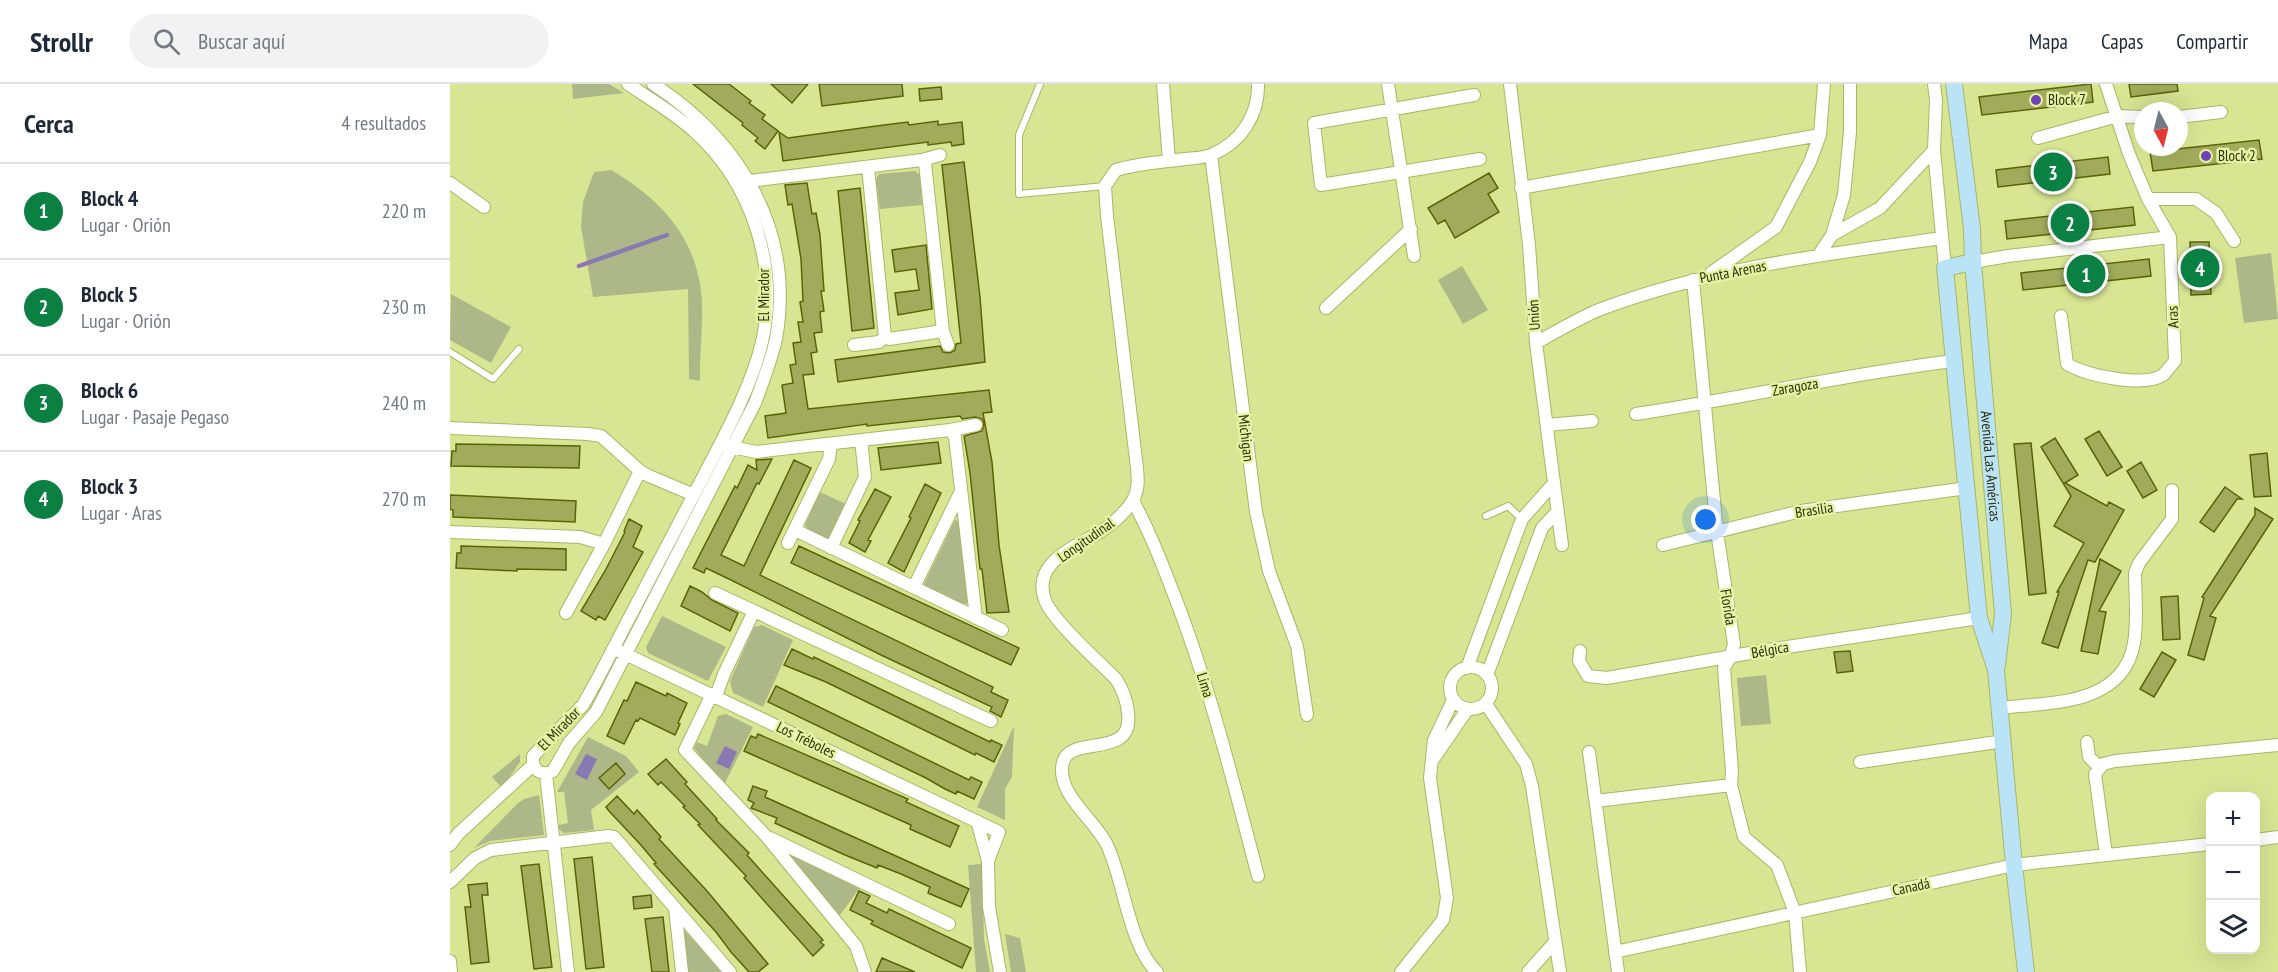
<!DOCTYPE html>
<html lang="es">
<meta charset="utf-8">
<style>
body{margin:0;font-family:"PT Sans Narrow",sans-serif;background:#f2f2f3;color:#1f2937}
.controls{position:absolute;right:18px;bottom:18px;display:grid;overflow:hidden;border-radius:12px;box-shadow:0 6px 24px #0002}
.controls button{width:54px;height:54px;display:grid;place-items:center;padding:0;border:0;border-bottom:2px solid #e0e1e3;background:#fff;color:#1f2937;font:30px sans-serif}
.compass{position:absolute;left:1684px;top:18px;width:54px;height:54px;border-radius:50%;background:#fff;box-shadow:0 6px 24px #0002;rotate:173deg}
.you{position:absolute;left:1256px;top:436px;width:21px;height:21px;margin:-15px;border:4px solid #fff;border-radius:50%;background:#1a73e8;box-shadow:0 0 0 9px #1a73e833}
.badge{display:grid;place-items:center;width:39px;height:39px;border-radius:50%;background:#0b8043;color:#fff;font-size:20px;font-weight:700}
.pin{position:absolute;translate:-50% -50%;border:3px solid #fff;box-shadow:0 2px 6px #0006}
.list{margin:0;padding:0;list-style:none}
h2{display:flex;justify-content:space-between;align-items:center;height:78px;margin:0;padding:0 24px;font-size:26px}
h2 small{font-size:20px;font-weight:400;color:#747a83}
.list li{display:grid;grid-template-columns:39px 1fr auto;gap:18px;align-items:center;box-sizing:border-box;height:96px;padding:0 24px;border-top:2px solid #e0e1e3}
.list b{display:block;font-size:22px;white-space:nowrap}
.list p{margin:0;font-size:20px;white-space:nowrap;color:#747a83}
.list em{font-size:20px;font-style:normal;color:#747a83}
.icon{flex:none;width:33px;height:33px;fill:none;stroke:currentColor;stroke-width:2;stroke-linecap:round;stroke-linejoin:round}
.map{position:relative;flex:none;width:1828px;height:888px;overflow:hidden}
header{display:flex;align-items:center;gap:36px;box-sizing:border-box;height:84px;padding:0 30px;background:#fff;border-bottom:2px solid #e0e1e3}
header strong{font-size:28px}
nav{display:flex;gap:33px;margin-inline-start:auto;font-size:21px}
.search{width:420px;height:54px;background:#f2f2f3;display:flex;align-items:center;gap:15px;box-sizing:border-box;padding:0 21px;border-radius:33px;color:#747a83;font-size:22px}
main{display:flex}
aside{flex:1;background:#fff}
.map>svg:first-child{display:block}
.green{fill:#aeb788}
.water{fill:#8979b2}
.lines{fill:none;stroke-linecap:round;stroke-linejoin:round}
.stream{stroke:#8979b2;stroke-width:4.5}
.building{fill:#a0ac5b;stroke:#5a6306;stroke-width:1.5}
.lane-casing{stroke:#a9b665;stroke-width:8}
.street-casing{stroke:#a9b665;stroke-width:14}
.secondary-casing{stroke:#a9b665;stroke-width:18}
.lane{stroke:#fff;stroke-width:6}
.street{stroke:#fff;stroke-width:12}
.secondary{stroke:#bae3f6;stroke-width:16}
.poi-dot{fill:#6f42ba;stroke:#e5f3a0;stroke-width:2}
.labels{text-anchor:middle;stroke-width:5;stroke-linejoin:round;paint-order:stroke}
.poi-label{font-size:15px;fill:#2b2f0d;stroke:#e5f3a0;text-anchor:start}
.street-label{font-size:15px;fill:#2b2f0d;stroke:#e5f3a0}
</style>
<header>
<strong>Strollr</strong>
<div class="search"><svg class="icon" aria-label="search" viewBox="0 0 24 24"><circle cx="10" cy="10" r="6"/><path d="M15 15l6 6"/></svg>Buscar aquí</div>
<nav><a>Mapa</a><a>Capas</a><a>Compartir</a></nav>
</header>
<main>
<aside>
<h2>Cerca<small>4 resultados</small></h2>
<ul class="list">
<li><span class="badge">1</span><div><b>Block 4</b><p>Lugar · Orión</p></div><em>220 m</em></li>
<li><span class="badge">2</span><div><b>Block 5</b><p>Lugar · Orión</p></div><em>230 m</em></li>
<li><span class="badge">3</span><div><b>Block 6</b><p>Lugar · Pasaje Pegaso</p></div><em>240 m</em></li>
<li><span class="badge">4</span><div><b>Block 3</b><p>Lugar · Aras</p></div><em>270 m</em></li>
</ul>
</aside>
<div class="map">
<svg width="1828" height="888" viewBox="0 0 1828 888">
<rect width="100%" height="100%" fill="#d8e693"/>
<path class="green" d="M122 0H159L174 9 123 15Z
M161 86C204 111 239 145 249 195 256 227 249 264 250 297L239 295 238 205 143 213 131 143 133 118 144 88Z
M465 87 470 91 472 121 430 125 426 95 429 90Z
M1821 169 1828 235 1794 239 1785 174Z
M1012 182 1038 226 1013 240 988 196Z
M1 210 61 243 41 279 0 256Z
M370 408 396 420 381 453 376 455 357 446 355 441Z
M505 436 509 437 518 519 512 521 477 505 474 500Z
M212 532 276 563 258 597 198 569 196 563Z
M312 541 343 556 313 623 283 609 280 597 304 543Z
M1316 591 1321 640 1291 642 1287 594Z
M276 630 303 643 274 701 244 664 247 658 257 662 268 632Z
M564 642 562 693 555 705V736L527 723Z
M138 653 176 672 189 688 141 726 144 746 114 749 109 745V741L118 739 114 708H107Z
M70 670V678L52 704 42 693Z
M89 711 94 751 40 757 24 764 67 720 74 715Z
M332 764 412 801 390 831Z
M532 780 534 855 540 888H526L518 781Z
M235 847 272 888H237L232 849Z
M555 850 570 854 576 888H561Z"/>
<path class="water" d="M275 662 287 668 279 685 266 679Z
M136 670 147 675 137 696 125 690Z"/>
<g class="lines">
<path class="stream" d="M129 182 217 151"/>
</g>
<path class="building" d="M243 0H279L301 17 299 19 315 31 312 35 328 47 315 65 305 57 308 54 292 41 293 39Z
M321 0H358L342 19Z
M369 0H452L453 12 372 22Z
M1641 0 1643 18 1532 31 1529 13Z
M1679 0H1727L1728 7 1681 13Z
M491 3 492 15 470 17 469 5Z
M488 37V41L512 38 514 60 502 62 501 58 478 61V58L333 77 329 48 338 54 434 41 458 38 459 41Z
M1809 56 1812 75 1703 87 1700 68Z
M1658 73 1660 90 1548 103 1546 86Z
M514 78 530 213 535 278 388 298 385 276 490 262 493 268 500 269 505 266 506 260 511 259 492 81Z
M1039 89 1048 104 1038 110 1049 128 1005 154 995 136 988 140 978 124Z
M357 99 362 130 366 129 370 151 374 207H371L374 227 370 228 372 248 364 249 367 268 361 269 364 290 353 291 358 325 539 306 542 328 533 329 542 378 549 461 559 528 537 529 532 485H530L520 389 514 352 532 347 534 340 532 335 525 333 512 335 510 332 417 342V340L318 354 315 332 336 329 332 301 343 299 340 281 346 280 343 259 351 258 348 238H353L350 218 353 217 351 175 342 120 338 121 335 101Z
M410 104 424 244 402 247 388 107Z
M1683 123 1685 141 1557 155 1555 137Z
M1740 158H1759L1761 210 1741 211Z
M476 161 482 225 448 231 445 209 469 206 466 185 445 188 442 166Z
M1699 175 1701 192 1573 206 1571 189Z
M1649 347 1672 383 1657 392 1635 355Z
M1605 354 1628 391 1615 399 1657 422 1659 418 1674 426 1645 478 1638 476 1608 564 1592 559 1609 508H1607L1634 459 1604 442 1621 412 1591 363Z
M488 358 491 379 431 386 428 364Z
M1581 359 1596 509 1579 511 1564 360Z
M6 360 130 362 129 384 1 382 2 367H6Z
M1817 369 1821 412 1804 413 1800 371Z
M322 375 309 400 307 399 271 471 294 482 344 376 361 384 310 491 543 603 541 608 558 616 551 633 540 627 542 623 431 571 283 497 256 484 254 489 243 484 285 402 287 404 298 381 307 386 306 376Z
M1691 378 1707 406 1693 414 1677 387Z
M475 400 491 409 454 488 438 479 461 434 459 433Z
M1775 403 1792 415H1787L1764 448 1750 438Z
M425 405 441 413 418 456 421 457 415 468 399 459 410 437 408 436Z
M0 411 126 417 125 438 3 433V426L0 425Z
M1805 424 1823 435 1760 532 1766 534 1754 576 1738 571 1754 514 1752 513 1805 431Z
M179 435 192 442 183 463 193 468 155 536 148 532 146 536 131 527 155 487 175 448 174 447Z
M11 462 116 465V486L67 485V487L6 484 7 469H11Z
M349 462 569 564 561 581 341 479Z
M1650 475 1671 487 1649 527 1656 528 1648 570 1631 567Z
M240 502 252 508 262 516 288 529 280 547 231 522Z
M1728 512 1730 555 1713 556 1711 513Z
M342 565 363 575 364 573 540 658 541 656 552 661 544 678 526 669 525 671 376 598 334 581Z
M1400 567 1403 587 1387 589 1384 568Z
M1712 568 1726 576 1704 613 1690 605Z
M186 598 216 612 217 609 237 619 228 639 230 640 225 651 190 634 188 637 186 636 174 660 157 652 174 616 177 617Z
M326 602 519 696 521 693 532 698 524 715 507 707 506 710 495 705 476 694 318 618Z
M308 650 458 715 456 718 509 742 500 763 460 745 461 741 294 667 301 652 306 654Z
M216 675 237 698 235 700 267 735 266 736 299 769 297 771 373 856 370 858 374 861 363 872 294 794 296 792 248 741 250 740 233 723 235 722 211 698 208 701 198 690Z
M166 679 175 690 159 705 149 694Z
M303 702 317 707 315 713 519 805 511 823 478 809 480 803 451 790 428 781 427 784 395 771 325 739 327 734 301 724 304 719 298 716Z
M167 712 184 730 187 726 197 737 211 753 209 755 257 807 318 880 308 888H299L281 868 266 848 204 780 206 779 190 760 159 727 156 723Z
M142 773 154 883 136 885 124 775Z
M89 780 102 883 84 885 71 782Z
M37 799 38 811H32L39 878 21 880 15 823H21L18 801Z
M409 807 420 812 416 819 437 829 439 825 521 864 512 884 421 840 423 837 400 826Z
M201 811 202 823 184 825 183 813Z
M213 833 219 888H202L195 835Z
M432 874 465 888H426Z"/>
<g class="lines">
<defs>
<path id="lane" d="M590 0 569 51V110L655 102
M0 268 43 295 69 265
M1036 432 1058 422 1072 435"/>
<path id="street" d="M178 0C200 15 224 29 244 47 302 99 329 182 312 258 301 305 272 356 250 399 216 464 181 530 147 596L133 621 83 672V681L88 687 96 690 103 687 119 659 146 628 305 319C313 298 321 277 326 255 345 148 291 57 203 0
M713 0 719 77
M938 0 964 172
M1060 0 1079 161 1086 259 1112 461
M1484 0 1486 16 1484 66 1495 184
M1024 11 864 39 871 101 1030 75
M1729 33 1771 28
M1588 54 1668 32 1693 33
M761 71 806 428 819 487 847 562 857 631
M472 76 475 79 493 247 498 261
M418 83 435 253
M292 98 472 76 490 71
M0 99 34 123
M1071 104 1370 51
M1698 115H1746L1766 129 1784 157
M1382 151 1430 124 1484 66
M1368 172 1382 151 1394 111 1400 48V0
M1523 178 1558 172 1720 153
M1261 189 1326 143 1360 78 1370 51 1374 0
M1243 196 1267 448 1284 560 1280 574 1274 584 1282 687 1281 701 1294 753 1327 781 1345 829 1350 888
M876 224 961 145
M1611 232 1617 280C1636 291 1693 304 1713 291 1717 287 1721 281 1725 277L1720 153 1698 115 1679 70 1656 0
M1086 259C1107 247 1129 234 1151 225 1260 184 1377 170 1492 154
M404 261 429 258 435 253 439 255 493 247
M1186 330C1292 314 1397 290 1503 277
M1097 341 1142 337
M0 344 138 350 151 352 190 387 199 392 244 411
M500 346 526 341
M277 362 306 368 500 346 505 353 526 534
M683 417C699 446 711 477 723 508 759 600 783 697 808 792
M345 446 552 546
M0 448 130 453 154 460
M338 459 379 375 381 360
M1213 461 1351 427 1517 404
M381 464 415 393 411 356
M464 503 511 407
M265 509 541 637
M116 529 154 460 190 387
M169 567 549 748 538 777
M1130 567 1129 577 1138 592 1157 594 1317 566 1529 534
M1000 604a21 21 0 1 1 42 0a21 21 0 1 1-42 0Z
M1017 584 1072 435 1104 399
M1037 591 1092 444 1108 427
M262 610 235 666 316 752 406 862 415 888
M266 612 274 590 304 527
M1036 620 1076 680 1082 702 1110 888
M1551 624C1601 618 1673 622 1684 559 1688 537 1685 511 1685 489L1689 479 1722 435V406
M1637 658 1639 673 1650 684
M1139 668 1168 888
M984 674 1017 626
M1410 678 1554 657
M96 690 118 888
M1146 717 1281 701
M527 737 538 777 539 823 550 888
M320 754 499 840
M1806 756 1828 753
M0 761 8 750 83 681
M1656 771 1645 690 1653 680 1665 677 1828 661
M0 798 25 774 41 766 158 752 164 753 280 888
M225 824 232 888
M1165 868 1564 781 1760 760
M0 877 1 888
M707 888C679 862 674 796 657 761 645 735 605 710 613 678 621 650 684 676 678 629 677 616 673 606 666 595 649 578 602 536 595 516 581 478 626 463 650 448 662 440 676 428 683 416 689 405 688 395 687 384L657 132 655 102 666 86C689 79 712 78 735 75 744 74 755 74 763 70 791 58 809 31 808 0
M951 888 993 836 997 814 980 694 984 656 1003 616
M1078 888 1105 858"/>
<g id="secondary">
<path id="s1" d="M1504 0 1522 145 1523 178 1553 530 1547 581"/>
<path d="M1523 178 1495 184 1529 534 1546 586 1564 781 1576 888"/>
</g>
</defs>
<use href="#lane" class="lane-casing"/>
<use href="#street" class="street-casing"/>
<use href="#secondary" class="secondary-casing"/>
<use href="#lane" class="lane"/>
<use href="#street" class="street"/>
<use href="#secondary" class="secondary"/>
</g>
<g class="poi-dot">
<circle cx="1586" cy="16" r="6"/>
<circle cx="1756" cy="72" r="6"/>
</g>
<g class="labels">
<g class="poi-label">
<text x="1598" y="21">Block 7</text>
<text x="1768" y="77">Block 2</text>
</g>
<g class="street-label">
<text transform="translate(1283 188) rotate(-11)" y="5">Punta Arenas</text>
<text transform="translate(314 211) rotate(-90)" y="5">El Mirador</text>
<text transform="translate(1084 231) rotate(-94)" y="5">Unión</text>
<text transform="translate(1723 233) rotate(-92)" y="5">Aras</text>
<text transform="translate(1345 303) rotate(-10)" y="5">Zaragoza</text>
<text transform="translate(796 354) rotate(83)" y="5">Michigan</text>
<text dy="5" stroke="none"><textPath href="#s1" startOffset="384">Avenida Las Américas</textPath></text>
<text transform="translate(1364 426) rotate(-9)" y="5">Brasilia</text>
<text transform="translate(636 456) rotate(-35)" y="5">Longitudinal</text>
<text transform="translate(1278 523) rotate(81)" y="5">Florida</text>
<text transform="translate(1320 566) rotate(-10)" y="5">Bélgica</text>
<text transform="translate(755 601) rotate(73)" y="5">Lima</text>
<text transform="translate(109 645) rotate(-46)" y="5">El Mirador</text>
<text transform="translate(356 656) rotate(26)" y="5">Los Tréboles</text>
<text transform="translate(1461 803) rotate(-12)" y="5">Canadá</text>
</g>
</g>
</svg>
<div class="controls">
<button>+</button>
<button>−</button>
<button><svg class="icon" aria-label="layers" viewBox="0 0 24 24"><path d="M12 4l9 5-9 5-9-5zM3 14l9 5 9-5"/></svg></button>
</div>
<svg class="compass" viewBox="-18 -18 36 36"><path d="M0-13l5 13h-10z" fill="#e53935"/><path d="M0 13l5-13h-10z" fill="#747a83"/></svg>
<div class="you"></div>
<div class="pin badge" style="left:1636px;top:190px">1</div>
<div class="pin badge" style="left:1620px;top:139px">2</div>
<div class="pin badge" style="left:1603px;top:88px">3</div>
<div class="pin badge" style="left:1750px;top:184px">4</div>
</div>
</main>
